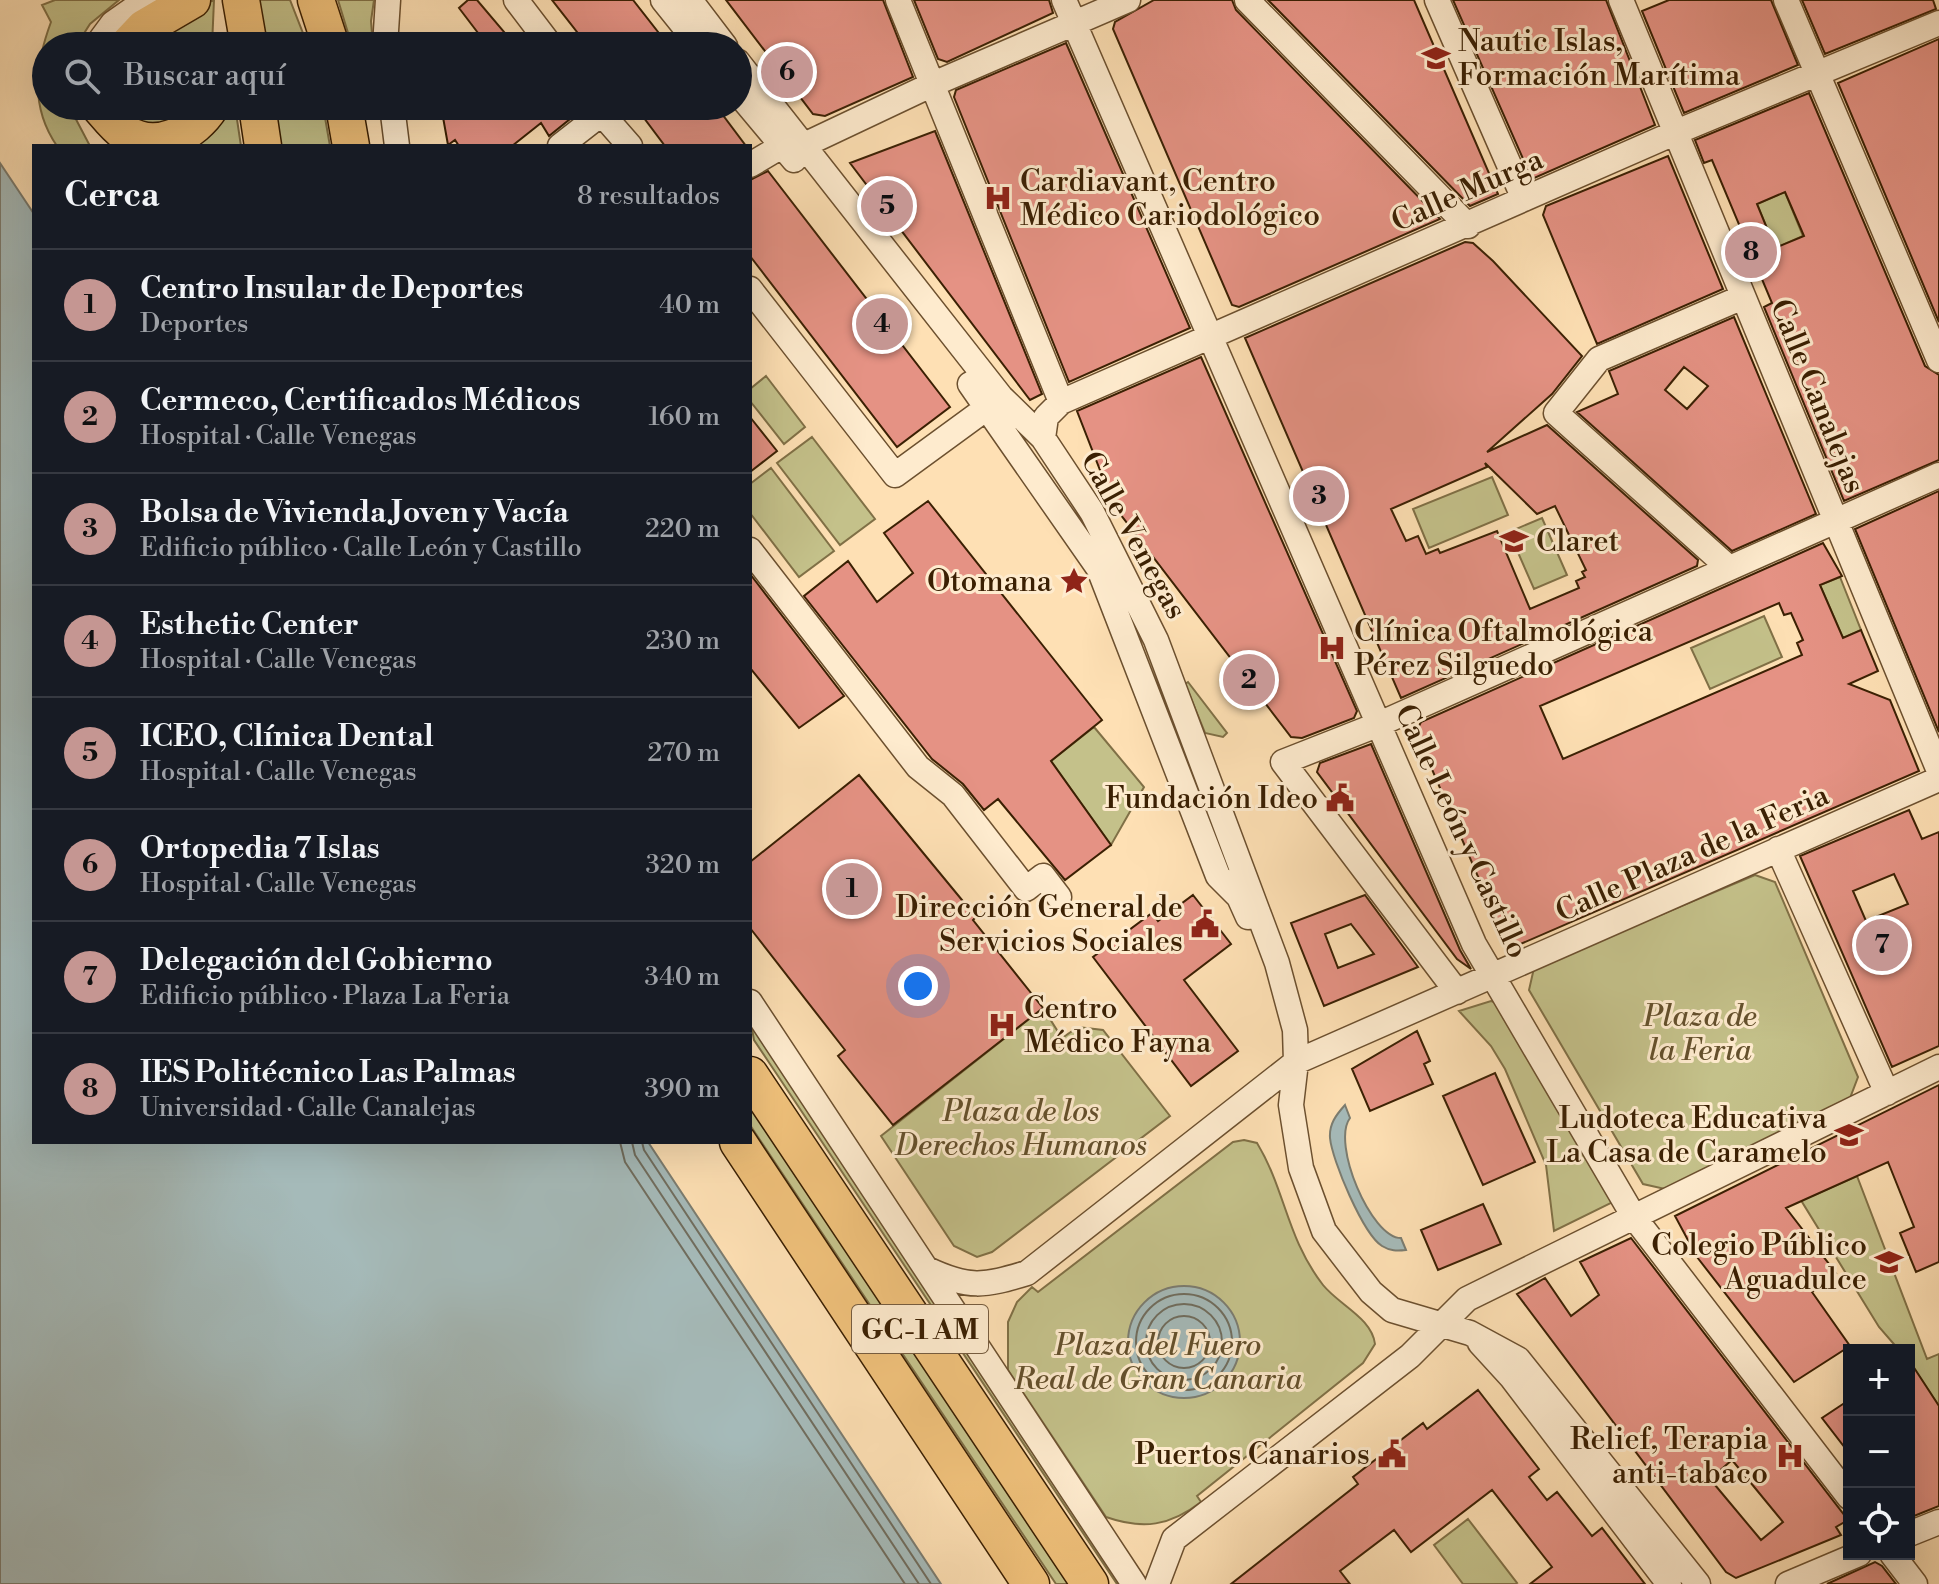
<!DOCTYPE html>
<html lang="es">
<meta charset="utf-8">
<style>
body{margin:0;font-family:"Libre Bodoni",serif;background:#242831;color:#f1f3f6}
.controls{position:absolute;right:24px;bottom:24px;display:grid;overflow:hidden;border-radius:0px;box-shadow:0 8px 32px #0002}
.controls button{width:72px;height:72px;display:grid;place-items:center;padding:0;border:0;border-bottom:2px solid #363941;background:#171b24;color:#f1f3f6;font:40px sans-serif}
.you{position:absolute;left:918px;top:986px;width:28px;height:28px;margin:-20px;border:6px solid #fff;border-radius:50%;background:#1a73e8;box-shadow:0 0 0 12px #1a73e833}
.badge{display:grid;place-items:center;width:52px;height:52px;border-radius:50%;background:#c59692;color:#111;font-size:26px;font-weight:700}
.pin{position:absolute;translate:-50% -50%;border:4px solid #fff;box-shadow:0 2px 8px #0006}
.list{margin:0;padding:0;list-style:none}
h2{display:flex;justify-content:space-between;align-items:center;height:104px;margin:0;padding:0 32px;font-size:34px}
h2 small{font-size:26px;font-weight:400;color:#9ea1a6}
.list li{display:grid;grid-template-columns:52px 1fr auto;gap:24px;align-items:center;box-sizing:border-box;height:112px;padding:0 32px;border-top:2px solid #363941}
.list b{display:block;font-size:30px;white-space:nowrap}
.list p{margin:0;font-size:26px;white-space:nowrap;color:#9ea1a6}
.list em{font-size:26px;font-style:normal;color:#9ea1a6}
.icon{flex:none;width:44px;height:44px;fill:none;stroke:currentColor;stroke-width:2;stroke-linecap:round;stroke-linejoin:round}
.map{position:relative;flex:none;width:1939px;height:1584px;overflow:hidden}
.search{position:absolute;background:#171b24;box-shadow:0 8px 32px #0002;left:32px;top:32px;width:720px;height:88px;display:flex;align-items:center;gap:20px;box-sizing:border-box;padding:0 28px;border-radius:44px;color:#9ea1a6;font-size:30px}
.panel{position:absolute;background:#171b24;box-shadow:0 8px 32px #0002;left:32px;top:144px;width:720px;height:1000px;border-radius:0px}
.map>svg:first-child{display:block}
.green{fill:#c4c18a;stroke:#807046;stroke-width:2}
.water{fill:#a5bab9;stroke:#7b7c70;stroke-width:2}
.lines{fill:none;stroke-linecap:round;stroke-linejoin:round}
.shore{stroke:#706d5e;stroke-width:2}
.building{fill:#e59284;stroke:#3b2003;stroke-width:2;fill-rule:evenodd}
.minor-casing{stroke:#6c502f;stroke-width:27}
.highway-casing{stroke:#3b2003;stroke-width:39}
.minor{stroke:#feebce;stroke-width:24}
.highway{stroke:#efc07a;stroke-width:36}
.labels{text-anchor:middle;stroke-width:6;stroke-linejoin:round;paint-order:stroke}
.shield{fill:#feebce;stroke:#765d40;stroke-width:2}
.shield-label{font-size:28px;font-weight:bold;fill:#3b2003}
.poi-label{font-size:30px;fill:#3b2003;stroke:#feebce;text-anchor:end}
.street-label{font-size:30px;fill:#3b2003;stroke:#feebce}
.park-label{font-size:30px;font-style:italic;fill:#64502c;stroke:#feebce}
</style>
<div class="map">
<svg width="1939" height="1584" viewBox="0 0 1939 1584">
<rect width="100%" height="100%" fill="#fee0b4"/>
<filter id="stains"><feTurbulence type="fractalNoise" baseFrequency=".0025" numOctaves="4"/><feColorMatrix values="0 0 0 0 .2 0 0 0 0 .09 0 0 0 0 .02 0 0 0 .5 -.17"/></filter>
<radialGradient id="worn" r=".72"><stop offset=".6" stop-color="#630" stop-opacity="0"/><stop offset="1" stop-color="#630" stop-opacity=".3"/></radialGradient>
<path class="green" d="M55 0H119L90 24 76 46H46V106H69L90 146H57C30 107 35 65 51 22L42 5Z
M214 0 212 46H137L187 10Z
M258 0H290L308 46H265Z
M338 0H374L371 21 373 46H352Z
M124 106H194L172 125 140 123Z
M226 106H235L241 146H190Z
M274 106H323L330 146H280Z
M1785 192 1803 236 1775 248 1757 204Z
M766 376 805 427 784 444 750 401V389Z
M812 437 875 519 840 545 777 463Z
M771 468 834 551 799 577 750 513V484Z
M1492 477 1508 515 1429 548 1413 509Z
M1542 518 1567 575 1534 589 1509 532Z
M1840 577 1861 630 1843 638 1820 585Z
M1764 616 1782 657 1710 689 1691 648Z
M1188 682 1227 733 1223 737 1205 733 1185 684Z
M1094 727 1144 787 1111 845 1051 761Z
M1755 875 1775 882 1858 1077 1850 1098 1665 1189 1643 1184 1529 990 1534 968Z
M1491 1001 1497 1003 1611 1198V1203L1554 1231 1546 1165 1505 1069 1491 1046 1459 1011Z
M1043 1008 1062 1038 1078 1027 1103 1030 1170 1116 992 1252 977 1257 954 1246 881 1136Z
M750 1018 1126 1584H1117L754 1040Z
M750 1100 1073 1584H1056L750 1125Z
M1244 1140 1257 1143C1286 1191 1286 1237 1323 1285 1339 1305 1372 1318 1375 1344L1363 1363 1197 1496 1201 1502C1170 1526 1143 1530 1106 1517L1008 1370V1322L1017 1302 1032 1287 1038 1292 1233 1142Z
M1857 1176 1927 1359 1939 1354V1406L1909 1361V1350H1899L1879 1327 1799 1197 1812 1196Z
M1468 1519 1517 1583 1515 1584H1463L1434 1545Z"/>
<path class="water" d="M0 163 34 214V1142H648L941 1584H0Z
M1345 1105 1350 1118C1331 1143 1371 1238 1401 1238L1406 1250C1397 1251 1390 1251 1382 1246 1363 1234 1332 1160 1330 1138 1329 1124 1336 1115 1345 1105Z
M1128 1342a56 56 0 1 1 112 0a56 56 0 1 1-112 0Z"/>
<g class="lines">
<path class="shore" d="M620 1142 625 1162 905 1584
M632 1142 635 1155 919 1584
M642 1142 644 1150 931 1584
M1136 1342a48 48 0 1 1 96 0a48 48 0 1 1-96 0Z
M1146 1342a38 38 0 1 1 76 0a38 38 0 1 1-76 0Z
M1158 1342a26 26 0 1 1 52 0a26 26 0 1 1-52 0Z"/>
</g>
<path class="building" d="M468 0H477L516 46H488L459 8Z
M552 0H633L669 46H588Z
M726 0H883L913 77 825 116 813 114Z
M914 0H1049L1053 13 947 62 938 59Z
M1154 0H1232L1236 10 1440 219 1239 307 1232 305 1113 29 1115 22Z
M1268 0H1414L1498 194 1470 206Z
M1453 0H1606L1655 125 1532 179Z
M1669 0H1771L1798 65 1684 113 1642 11Z
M1802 0H1933L1936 9 1825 54Z
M1939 39V322L1838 83Z
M1066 43 1190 328 1069 382 954 97 956 90Z
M1809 93 1925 366 1939 375V460L1844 501 1764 307 1772 303 1712 160 1704 163 1695 140ZM1785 192 1804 236 1775 248 1757 204Z
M441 106H568L575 115 549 136 541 123 512 146H459L455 140 448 145Z
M635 106H716L746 146H665Z
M935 131 1042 394 1030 400 850 163Z
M1668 156 1723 289 1597 344 1543 215 1546 206Z
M768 171 950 407 897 447 750 256V180Z
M1465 242 1473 243 1493 261 1582 356 1552 394 1487 452 1547 425 1698 560 1697 566 1401 698 1245 338ZM1485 463 1537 514 1555 506 1586 570 1582 572 1585 577 1576 581 1579 588 1530 609 1497 531 1440 553 1438 549 1426 554 1418 536 1406 541 1391 509 1487 467Z
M1734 317 1816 514 1732 551 1577 412 1618 394 1609 371ZM1684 367 1708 386 1687 409 1665 390Z
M1201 357 1357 711 1354 718 1302 738 1291 737 1114 506 1077 411Z
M750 417 777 451 750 472Z
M1939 491V732L1855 529Z
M928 501 1102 720 1051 761 1111 845 1065 880 998 799 984 810 963 784 932 759 804 596 848 561 877 602 913 573 884 533Z
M1823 543 1842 576 1820 585 1843 638 1861 630 1878 671 1849 684 1890 700 1919 771 1509 949 1416 732 1421 722ZM1779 603 1784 615 1791 613 1803 640 1797 643 1802 655 1563 759 1540 706Z
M750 574 844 696 799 728 750 668Z
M1371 744 1460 950 1471 969 1457 959 1317 772 1320 763Z
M859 775 976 917 973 920 1043 1008 893 1125 838 1056 845 1050 750 928V862Z
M1909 810 1922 839 1939 832V1046L1892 1067 1800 856ZM1894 874 1908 904 1866 921 1853 891Z
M1193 895 1231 944 1184 980 1238 1051 1191 1086 1093 957 1152 913 1158 921Z
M1365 895 1418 967 1324 1006 1291 923ZM1351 924 1374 954 1338 968 1325 934Z
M1417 1031 1430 1061 1424 1064 1433 1084 1370 1111 1352 1069Z
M1495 1073 1535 1162 1483 1185 1443 1096Z
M1939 1085V1262L1916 1272 1900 1233 1914 1227 1888 1162 1786 1208 1836 1273 1812 1292 1850 1346 1794 1382 1697 1257 1675 1216Z
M1483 1204 1501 1244 1438 1270 1421 1230Z
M1631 1238 1848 1520 1836 1527 1841 1535 1736 1578 1726 1572 1517 1294 1545 1278 1571 1316 1599 1295 1580 1262ZM1732 1460 1783 1522 1761 1540 1710 1479Z
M1909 1360 1939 1406V1506L1909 1518Z
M1478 1390 1539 1469 1529 1477 1547 1500 1557 1492 1592 1536 1602 1528 1645 1584H1530L1552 1567 1492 1490 1411 1552 1394 1530 1340 1571 1350 1584H1231L1358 1484 1353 1477 1423 1423 1427 1429Z
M1849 1400V1453L1822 1418Z
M1875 1562 1882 1566 1896 1584H1827Z"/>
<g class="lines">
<defs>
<path id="minor" d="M516 0 551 46
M663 0 700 46
M690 0 725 46
M898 0 1061 402
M1064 0 1474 944 1634 1217 1849 1497
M1247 0 1468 226
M1437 0 1524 199
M1621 0 1939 771
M1786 0 1939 360
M96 46 113 23 146 0
M385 46 388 0
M738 62 1001 397 1043 438 1092 512 1156 640 1277 963 1295 1030 1296 1062 1291 1105 1301 1168 1324 1231 1371 1292 1392 1310 1470 1333 1518 1359 1698 1584
M738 93 794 160
M392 106 397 146
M595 106 630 146
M560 146 601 114
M750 165 782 146H802L931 85 1128 0
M750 289 895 475 999 399
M970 384 1099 569 1218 876 1239 897 1248 917
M1043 438 1046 417 1061 402 1686 128 1939 23
M750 550 918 767 953 795 1026 889 1043 876 1059 897
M1728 567 1556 413 1599 359 1743 297
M1778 849 1887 1093
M1457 992 1283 762 1377 725 1939 475
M750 1002 1134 1584
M927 1269C969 1289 984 1286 1027 1273L1296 1062 1939 779
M1480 1343 1512 1378 1669 1584
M1909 1534 1939 1522
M1892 1554 1915 1584
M1157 1584 1174 1539 1410 1356 1467 1299 1939 1067
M1788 1584 1859 1554"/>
<path id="highway" d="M241 0 249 46
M316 0 331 46
M127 46 144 28 192 0
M99 106C107 115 115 126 125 133 156 153 194 134 211 106
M257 106 263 146
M344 106 351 146
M750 1075 1090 1584
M738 1142 1031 1584"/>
</defs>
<use href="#minor" class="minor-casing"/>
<use href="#highway" class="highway-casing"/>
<use href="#minor" class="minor"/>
<use href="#highway" class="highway"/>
</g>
<defs>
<symbol id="school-bare" viewBox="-9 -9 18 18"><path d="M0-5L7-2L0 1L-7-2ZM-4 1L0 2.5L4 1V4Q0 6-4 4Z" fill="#8f2418" stroke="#feebce" stroke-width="2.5" paint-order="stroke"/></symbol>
<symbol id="hospital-bare" viewBox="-9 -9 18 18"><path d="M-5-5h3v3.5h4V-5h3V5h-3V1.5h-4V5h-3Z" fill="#8f2418" stroke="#feebce" stroke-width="2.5" paint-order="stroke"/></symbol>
<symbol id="sight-bare" viewBox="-9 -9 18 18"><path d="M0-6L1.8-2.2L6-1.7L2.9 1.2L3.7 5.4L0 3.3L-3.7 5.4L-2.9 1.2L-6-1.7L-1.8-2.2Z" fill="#8f2418" stroke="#feebce" stroke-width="2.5" paint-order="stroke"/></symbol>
<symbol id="civic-bare" viewBox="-9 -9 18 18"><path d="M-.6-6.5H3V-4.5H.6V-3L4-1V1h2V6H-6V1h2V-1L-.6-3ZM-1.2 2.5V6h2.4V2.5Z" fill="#8f2418" stroke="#feebce" stroke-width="2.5" paint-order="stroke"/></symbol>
</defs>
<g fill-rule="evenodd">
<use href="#school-bare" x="1416" y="38" width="40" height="40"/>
<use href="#hospital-bare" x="978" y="178" width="40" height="40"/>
<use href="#school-bare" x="1494" y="521" width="40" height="40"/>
<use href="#sight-bare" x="1054" y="561" width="40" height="40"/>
<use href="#hospital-bare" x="1312" y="628" width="40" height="40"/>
<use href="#civic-bare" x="1320" y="778" width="40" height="40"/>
<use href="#civic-bare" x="1185" y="904" width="40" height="40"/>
<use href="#hospital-bare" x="982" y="1005" width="40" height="40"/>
<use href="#school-bare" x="1829" y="1115" width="40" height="40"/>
<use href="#school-bare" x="1869" y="1242" width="40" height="40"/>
<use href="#civic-bare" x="1372" y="1434" width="40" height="40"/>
<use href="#hospital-bare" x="1770" y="1436" width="40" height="40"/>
</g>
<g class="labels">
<rect class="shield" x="852" y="1305" width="136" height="48" rx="6"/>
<g class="shield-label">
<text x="920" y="1339">GC-1 AM</text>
</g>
<g class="poi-label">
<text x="1458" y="51" text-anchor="start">Nautic Islas,<tspan x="1458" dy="34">Formación Marítima</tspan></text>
<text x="1020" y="191" text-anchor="start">Cardiavant, Centro<tspan x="1020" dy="34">Médico Cariodológico</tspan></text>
<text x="1536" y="551" text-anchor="start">Claret</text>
<text x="1052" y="591">Otomana</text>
<text x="1354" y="641" text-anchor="start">Clínica Oftalmológica<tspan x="1354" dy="34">Pérez Silguedo</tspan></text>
<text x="1318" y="808">Fundación Ideo</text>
<text x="1183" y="917">Dirección General de<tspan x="1183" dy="34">Servicios Sociales</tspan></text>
<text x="1024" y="1018" text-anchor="start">Centro<tspan x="1024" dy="34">Médico Fayna</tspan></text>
<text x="1827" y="1128">Ludoteca Educativa<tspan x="1827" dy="34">La Casa de Caramelo</tspan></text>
<text x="1867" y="1255">Colegio Público<tspan x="1867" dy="34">Aguadulce</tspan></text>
<text x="1768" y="1449">Relief, Terapia<tspan x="1768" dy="34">anti-tabaco</tspan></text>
<text x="1370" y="1464">Puertos Canarios</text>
</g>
<g class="street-label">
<text transform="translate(1467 190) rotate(-24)" y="10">Calle Murga</text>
<text transform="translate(1818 396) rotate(68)" y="10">Calle Canalejas</text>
<text transform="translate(1134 535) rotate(61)" y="10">Calle Venegas</text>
<text transform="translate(1462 831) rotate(65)" y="10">Calle León y Castillo</text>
<text transform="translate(1692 853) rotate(-24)" y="10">Calle Plaza de la Feria</text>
</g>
<g class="park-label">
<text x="1700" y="1026">Plaza de<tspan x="1700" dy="34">la Feria</tspan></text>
<text x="1021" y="1121">Plaza de los<tspan x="1021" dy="34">Derechos Humanos</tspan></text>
<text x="1158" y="1355">Plaza del Fuero<tspan x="1158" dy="34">Real de Gran Canaria</tspan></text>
</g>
</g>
<rect width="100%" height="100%" filter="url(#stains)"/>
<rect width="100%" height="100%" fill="url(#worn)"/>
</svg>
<div class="controls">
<button>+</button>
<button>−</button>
<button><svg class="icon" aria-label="locate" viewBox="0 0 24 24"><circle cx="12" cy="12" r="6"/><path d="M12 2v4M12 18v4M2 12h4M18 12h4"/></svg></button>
</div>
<div class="you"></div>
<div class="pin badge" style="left:852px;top:889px">1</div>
<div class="pin badge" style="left:1249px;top:680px">2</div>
<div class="pin badge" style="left:1319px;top:496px">3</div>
<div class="pin badge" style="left:882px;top:324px">4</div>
<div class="pin badge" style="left:887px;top:206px">5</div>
<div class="pin badge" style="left:787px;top:72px">6</div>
<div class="pin badge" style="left:1882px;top:945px">7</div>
<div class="pin badge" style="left:1751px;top:252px">8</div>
<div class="search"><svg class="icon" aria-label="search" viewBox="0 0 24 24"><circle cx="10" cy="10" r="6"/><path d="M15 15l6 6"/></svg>Buscar aquí</div>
<section class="panel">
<h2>Cerca<small>8 resultados</small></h2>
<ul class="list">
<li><span class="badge">1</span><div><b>Centro Insular de Deportes</b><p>Deportes</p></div><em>40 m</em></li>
<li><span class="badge">2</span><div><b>Cermeco, Certificados Médicos</b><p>Hospital · Calle Venegas</p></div><em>160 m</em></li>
<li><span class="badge">3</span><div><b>Bolsa de Vivienda Joven y Vacía</b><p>Edificio público · Calle León y Castillo</p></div><em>220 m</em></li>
<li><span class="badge">4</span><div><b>Esthetic Center</b><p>Hospital · Calle Venegas</p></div><em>230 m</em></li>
<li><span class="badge">5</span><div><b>ICEO, Clínica Dental</b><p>Hospital · Calle Venegas</p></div><em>270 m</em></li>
<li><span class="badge">6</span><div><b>Ortopedia 7 Islas</b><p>Hospital · Calle Venegas</p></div><em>320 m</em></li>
<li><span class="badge">7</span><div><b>Delegación del Gobierno</b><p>Edificio público · Plaza La Feria</p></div><em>340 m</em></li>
<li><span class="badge">8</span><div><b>IES Politécnico Las Palmas</b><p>Universidad · Calle Canalejas</p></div><em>390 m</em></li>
</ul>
</section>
</div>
